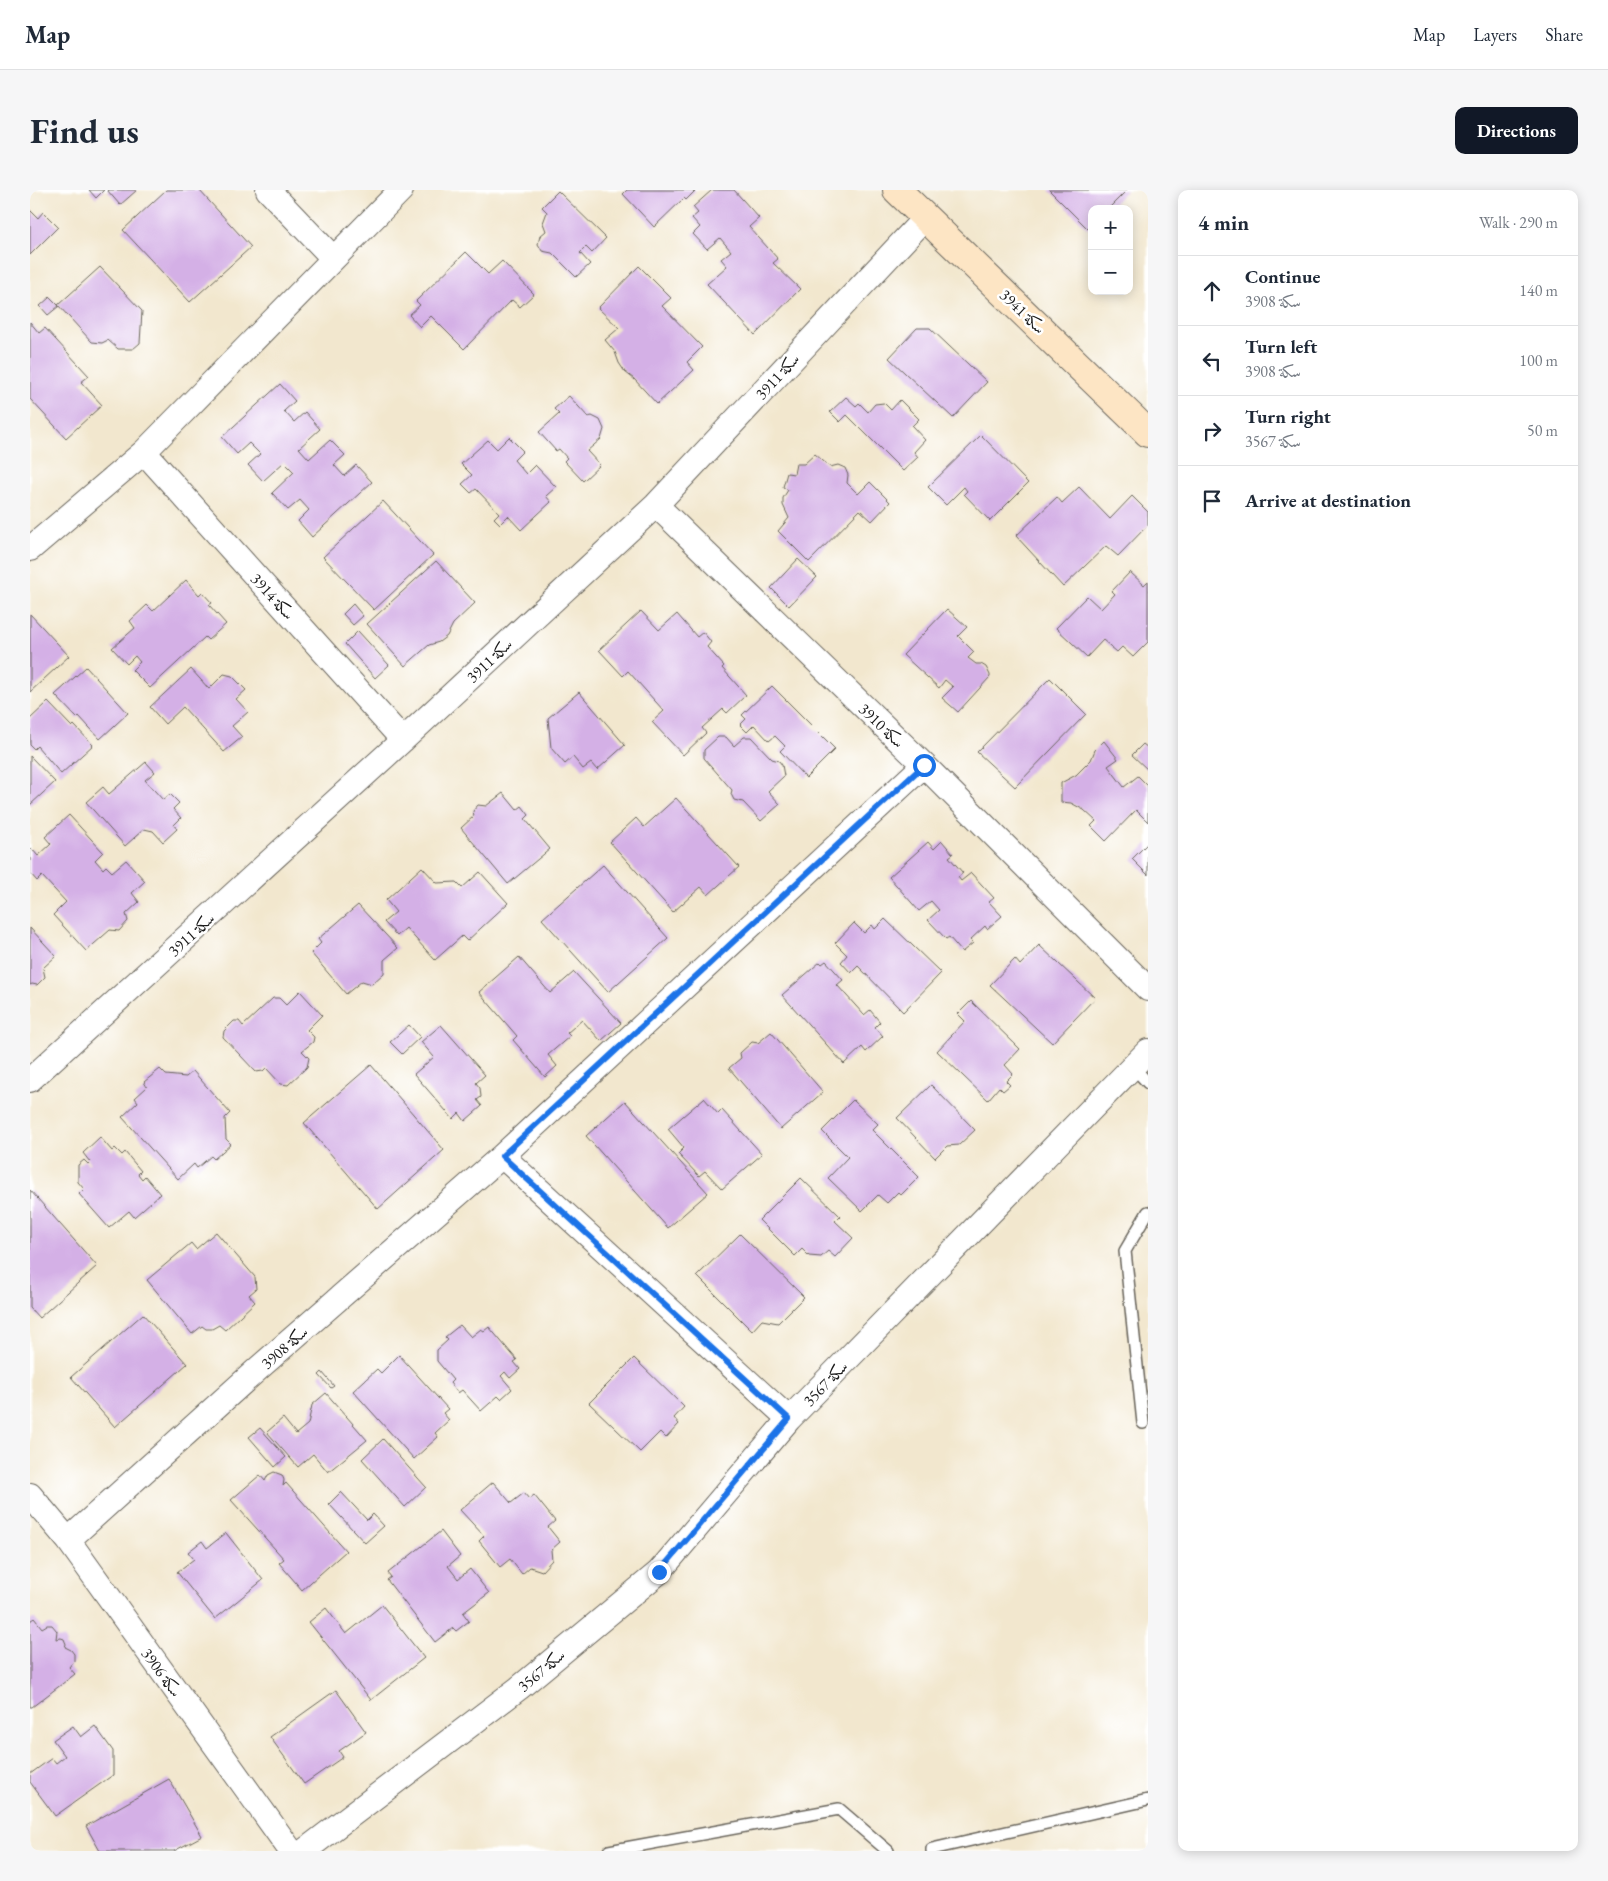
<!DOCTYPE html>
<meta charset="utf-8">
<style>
body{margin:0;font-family:"EB Garamond",Amiri,serif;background:#f6f6f7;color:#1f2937}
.controls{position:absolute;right:15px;top:15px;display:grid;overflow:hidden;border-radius:10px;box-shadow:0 2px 12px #0003}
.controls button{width:45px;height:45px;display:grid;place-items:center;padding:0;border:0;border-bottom:1px solid #e0e1e3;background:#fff;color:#1f2937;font:25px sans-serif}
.stop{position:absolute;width:15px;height:15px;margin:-11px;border:4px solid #1a73e8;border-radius:50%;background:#fff}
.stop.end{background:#1a73e8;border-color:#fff;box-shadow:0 1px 5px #0008}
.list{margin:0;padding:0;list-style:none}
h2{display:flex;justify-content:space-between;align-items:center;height:65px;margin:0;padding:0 20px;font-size:21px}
h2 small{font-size:16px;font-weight:400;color:#747a83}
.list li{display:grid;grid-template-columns:32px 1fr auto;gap:15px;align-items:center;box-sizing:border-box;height:70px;padding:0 20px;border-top:1px solid #e0e1e3}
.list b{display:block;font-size:19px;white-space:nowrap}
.list p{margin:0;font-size:16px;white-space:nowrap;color:#747a83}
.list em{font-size:16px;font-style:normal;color:#747a83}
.icon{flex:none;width:28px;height:28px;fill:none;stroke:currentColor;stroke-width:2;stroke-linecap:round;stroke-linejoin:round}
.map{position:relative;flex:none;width:1118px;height:1661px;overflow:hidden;border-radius:10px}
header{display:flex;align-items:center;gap:30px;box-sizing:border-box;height:70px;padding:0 25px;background:#fff;border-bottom:1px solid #e0e1e3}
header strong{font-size:24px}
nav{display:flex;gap:28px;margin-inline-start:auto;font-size:18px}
.intro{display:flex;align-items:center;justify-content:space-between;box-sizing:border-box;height:120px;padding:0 30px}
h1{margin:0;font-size:35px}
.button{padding:12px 22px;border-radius:10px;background:#111827;color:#fff;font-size:18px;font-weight:700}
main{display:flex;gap:30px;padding:0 30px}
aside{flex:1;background:#fff;border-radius:10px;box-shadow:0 2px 12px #0003}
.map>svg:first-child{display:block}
.building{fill:#d4b0e6}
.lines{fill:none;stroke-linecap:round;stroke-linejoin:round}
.lane-casing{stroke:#67635a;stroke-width:14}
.street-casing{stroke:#67635a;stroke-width:26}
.secondary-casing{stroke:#67635a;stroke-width:30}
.lane{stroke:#fff;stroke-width:11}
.street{stroke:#fff;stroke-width:24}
.secondary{stroke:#fde5c4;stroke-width:28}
.route{stroke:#1a73e8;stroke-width:6}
.labels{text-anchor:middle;stroke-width:5;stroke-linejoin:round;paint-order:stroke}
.street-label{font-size:16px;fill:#1c1c1c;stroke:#fff}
</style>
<header>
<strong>Map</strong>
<nav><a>Map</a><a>Layers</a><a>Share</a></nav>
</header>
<div class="intro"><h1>Find us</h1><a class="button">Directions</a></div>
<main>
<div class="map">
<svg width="1118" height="1661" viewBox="0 0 1118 1661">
<rect width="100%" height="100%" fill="#fff"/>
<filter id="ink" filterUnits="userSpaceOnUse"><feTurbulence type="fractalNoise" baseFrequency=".02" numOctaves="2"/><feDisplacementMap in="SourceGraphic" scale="10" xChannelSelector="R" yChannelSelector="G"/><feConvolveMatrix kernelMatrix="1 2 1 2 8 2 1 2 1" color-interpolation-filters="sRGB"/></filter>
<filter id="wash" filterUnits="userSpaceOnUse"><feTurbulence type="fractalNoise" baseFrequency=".0096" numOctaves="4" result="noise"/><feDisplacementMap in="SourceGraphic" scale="20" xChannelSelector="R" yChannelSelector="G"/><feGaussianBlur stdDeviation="1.12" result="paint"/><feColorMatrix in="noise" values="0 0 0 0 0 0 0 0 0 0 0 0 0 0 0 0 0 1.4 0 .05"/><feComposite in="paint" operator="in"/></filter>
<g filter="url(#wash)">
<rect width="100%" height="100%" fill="#f2e7ce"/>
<g id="blocks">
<path class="building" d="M59 0H74L66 8Z
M77 0H107L90 15Z
M136 0H169L221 57 160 112 93 40Z
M597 0H666L656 10 654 8 624 37 593 4Z
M682 0H704L729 28 719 37 748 69 743 73 770 99 725 145 677 94 697 76 691 69 701 61 690 48 677 59 663 44 670 37 662 28 668 23 663 17Z
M1019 0H1097L1078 19H1062V35L1058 39Z
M528 1 576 48 562 63 556 57 550 63 560 74 546 87 522 63 512 61 508 54 510 46 516 41 513 33 517 22 512 17Z
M0 20 8 28 13 22 28 37 0 65Z
M436 62 458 84 472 71 504 104 490 117 482 110 434 159 401 126 390 137 379 125 390 115 386 111Z
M609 76 641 108 632 116 672 157 657 172 664 180 627 214 604 189 595 182 589 173 585 162 575 150 589 138 568 118Z
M70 77 112 121 110 153 103 159H88L78 150 72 153 62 152 28 115Z
M20 107 29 116 18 125 10 116Z
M0 132 9 143 15 138 59 186 51 192 72 215 36 248 0 209Z
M887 138H900L957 192 923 228 859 168Z
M250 194 265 211 254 221 264 232 275 222 290 239 269 258 279 269 300 250 315 265 304 275 314 286 326 275 342 292 282 347 268 331 279 320 270 310 258 320 242 303 264 282 254 272 233 291 218 275 230 264 219 253 207 264 192 247Z
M539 206 558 227 562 226 570 230 574 239 571 249 557 261 570 275 553 291 534 271 537 268 529 259 526 261 509 242 529 224 524 219Z
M816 207 826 216 829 213 838 222 845 214 854 213 861 220 870 210 889 229 882 236 895 250 884 262 888 267 873 281 817 225 810 232 800 222Z
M951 245 998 293 960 331 934 304 937 301 934 297 916 315 898 297Z
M479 247 493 261 484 270 496 284 505 275 526 297 516 306 521 312 491 340 478 326 470 334 464 328 469 323 446 299 441 303 432 294 442 285 431 274 458 250 467 259Z
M785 264 800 277 808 275 815 278 818 285 817 293 828 304 840 292 860 312 842 331 830 320 779 372 748 341 759 328 753 315V308L758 300 753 297 757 283 764 284 766 274H774Z
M1049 297 1080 329 1102 306 1118 322V335L1088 366 1076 356 1033 397 986 346 1027 307 1032 313Z
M353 311 403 365 344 420 293 367Z
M768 369 787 387 759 416 741 398Z
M406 371 445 413 423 434 417 446 409 452 399 455 375 476 337 434Z
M1100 382 1114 395 1118 391V452L1103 467 1092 457 1087 462 1073 450 1057 467 1026 438 1057 406 1071 419 1085 404 1082 401Z
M156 390 169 405 172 402 182 413 179 415 196 434 178 450 175 447 120 498 102 480 110 472 105 466 97 474 82 458 105 438 100 431 117 415 123 421Z
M323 414 333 426 323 435 313 424Z
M917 419 937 437 928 446 944 462 938 468 946 474H951L956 477 960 485V487L928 522 912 508 923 497 915 490 909 498 873 465Z
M611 421 629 440 647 424 667 447 673 442 681 452 677 457 694 476 692 478 716 505 697 523 693 519 672 538 676 543 653 565 622 532 634 521 598 481 593 486 569 460Z
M0 424 39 466 0 502Z
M328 441 359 475 345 488 315 454Z
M56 477 98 523 70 549 49 526 47 528 25 505Z
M161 479 179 499 194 484 202 486 216 500 206 509 218 522 202 536 212 547 194 562 153 517 135 534 120 517Z
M1020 488 1056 524 985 597 947 562Z
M742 496 805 559 776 588 750 561 755 556 745 546 739 551 724 535 717 542 710 535 716 529 712 525Z
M549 502 595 555 567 580 561 573 553 579 543 567 535 574 521 558 518 528Z
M18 512 42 537 44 535 63 555 31 584 7 556 4 559 0 555V529Z
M688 547H696L704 556 714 547H721L742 569 749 571 752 575 754 586 738 601 750 614 731 631 713 612 704 610 701 604 702 600 674 568V560Z
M1074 551 1088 569 1078 576 1094 597 1108 586 1118 596V632L1106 620 1076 651 1061 636 1066 631 1054 620 1041 613 1031 612V593L1046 585 1061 570 1065 560Z
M1113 554 1118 558V580L1102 565Z
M0 566 25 592 0 615Z
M116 572 125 582 115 590 133 610 140 604 149 613 143 619 151 628 144 635 147 639 133 652 123 641 114 639 95 656 56 612 73 597 79 604Z
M473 603 487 620 492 616 499 625 495 629 520 659 478 694 431 638 444 626 443 621 448 615 456 616Z
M646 608 709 677 678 705 671 697 643 722 580 652 606 628 614 637Z
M39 625 73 662 65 670 73 679 76 676 82 682 96 670 115 691 102 703 109 712 96 724 98 731 89 741 80 740 56 761 23 725 36 712 12 686 7 691 0 683V661L2 659 8 666 21 654 15 647Z
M912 651 923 664 919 667 933 683 928 687 931 691 941 683 964 708 959 712 972 726 957 739 955 736 940 750 943 753 932 762 919 747 916 749 898 730 909 720 901 711 889 721 859 687 898 652 904 659Z
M1118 653V685L1102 669Z
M573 675 638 748 578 802 512 729Z
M392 677 407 693 426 692 432 698 450 682 478 713 437 751 432 746 405 770 376 738 367 746 354 732 366 722 356 710Z
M328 715 368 758 354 770V783L342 794 332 791 316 804 281 763 291 753 288 749Z
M855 729 911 783 873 822 828 776 821 783 811 772 817 765 805 753 824 733 834 743 842 735 845 739Z
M0 738 26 766 13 778 15 787 7 795 2 794 0 795Z
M1009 755 1065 808 1022 853 960 795 985 769 990 775Z
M489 767 520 803 544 782 591 833 571 851 552 830 537 843 540 846 518 865 527 876 515 887 483 850 487 846 449 802Z
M796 771 813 790 807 795 834 825 840 820 850 832 845 837 853 846 836 862 832 857 814 874 752 805 790 772 792 774Z
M270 801 292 825 277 840 284 847 283 852 272 861 279 868 277 877 258 895 251 894 236 878 233 881 226 882 193 847 194 841 204 831H209L213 836 243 808H249L256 815Z
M941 811 990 859 975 875 983 884 976 891 980 895 973 901 969 897 958 910 907 861 935 831 928 824Z
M379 835 390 847 372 864 360 852Z
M411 835 455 885 446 893 450 898 451 907 447 910 452 916 435 931 429 923 423 929 384 884 404 867 391 852Z
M741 842 793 902 751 939 699 878 711 868 710 863 722 852 728 853Z
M341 875 414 960 348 1019 274 933Z
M130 879 136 885 156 887 163 881 200 923 195 928 196 949 201 954 184 969 181 966 167 978 164 974 148 989 92 927 108 912 105 908 117 897 114 892Z
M901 895 945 940 929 955 917 956 905 968 867 928Z
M674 908 688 924 692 920 732 964 692 999 675 981 669 986 648 964 654 958 638 939Z
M823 910 848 934 842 940 889 987 871 1005 868 1002 857 1013 848 1005 832 1021 798 988 818 967 792 941Z
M595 911 678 1003 638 1038 556 946Z
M70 947 82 961 85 958 92 965 95 962 111 981 108 984 112 989 115 986 130 1004 104 1027 99 1021 79 1038 49 1004 54 999 48 992V975L54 970 58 974 60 972 53 963Z
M771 988 810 1026 805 1031 823 1048 805 1067 798 1061 791 1067 779 1066 772 1059 765 1066 729 1030Z
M0 1000 67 1076 9 1128 0 1118Z
M186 1042 225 1087 226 1099 219 1105 225 1112 195 1140 189 1135 182 1139H176L172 1136 162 1144 117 1090 161 1053 166 1059Z
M710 1044 774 1107 748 1133 732 1130 722 1141 667 1086Z
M113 1124 157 1174 85 1237 41 1187Z
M430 1135 441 1147 451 1139 454 1141 459 1137 487 1170 484 1172 490 1179 480 1188 475 1182 471 1186 482 1199 471 1209 468 1206 451 1221 432 1200 428 1203 420 1193 423 1190 407 1171V1160L418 1150 415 1147Z
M369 1165 418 1219 413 1223 419 1230 405 1243 408 1247 384 1269 323 1201 347 1179 351 1183Z
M604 1168 654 1217 644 1228 649 1234 636 1248 630 1242 610 1262 559 1213Z
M292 1182 304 1196 301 1198 289 1185Z
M296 1203 337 1250 298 1282 283 1264 268 1277 237 1242 253 1228 266 1244 278 1234 282 1215Z
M230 1238 256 1267 245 1277 219 1247Z
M353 1249 396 1297 375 1317 332 1269Z
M244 1282 252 1285 254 1290 253 1296 256 1293 316 1361 272 1400 249 1373 254 1369 201 1310 230 1285 235 1291 238 1285Z
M463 1292 481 1313 494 1303 499 1309 504 1305 525 1331 518 1337 530 1352 521 1360 522 1370 512 1381 500 1377 492 1384 480 1369 470 1377 449 1351 454 1346 430 1320Z
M311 1302 337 1330 343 1324 354 1336 335 1353 299 1314Z
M411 1341 430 1366 418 1376 428 1389 440 1379 459 1403 433 1423 439 1431 426 1441 423 1438 405 1452 357 1390 361 1387 358 1383Z
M196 1343 233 1390 185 1429 147 1382 164 1369 158 1362 172 1351 177 1358Z
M352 1415 394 1468 341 1510 279 1432 296 1418 316 1444Z
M4 1428 12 1438 17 1435H22L27 1441 26 1449 31 1448 34 1449 36 1454 35 1457 41 1460 44 1464V1471L39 1477 45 1484 2 1517H0V1431Z
M306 1500 336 1542 309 1561 313 1567 274 1594 240 1547Z
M43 1536 51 1547 65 1536 83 1561V1585L25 1626 0 1592V1584L22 1568 26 1573 35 1566 23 1550Z
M139 1589 172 1646 144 1661H70L56 1636Z"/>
</g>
</g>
<g filter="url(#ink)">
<use href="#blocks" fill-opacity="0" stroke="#67635a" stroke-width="1"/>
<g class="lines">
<defs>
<path id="lane" d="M1103 877 1118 893
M1113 1233 1095 1061 1118 1022
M579 1661 809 1619 858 1661
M902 1661V1659L1118 1610"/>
<path id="street" d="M238 0 303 68
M114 262 373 550
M626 315 894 575 1118 799
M0 359 114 262 371 0
M0 890 373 550 626 315 896 27
M472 966 759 1229
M0 1305 38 1350 261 1661
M38 1350 230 1177 472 966 894 575
M274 1661 489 1498 629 1382 759 1229 1118 861"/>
<path id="secondary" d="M867 0 1118 243"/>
</defs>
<use href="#lane" class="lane-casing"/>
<use href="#street" class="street-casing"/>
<use href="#secondary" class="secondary-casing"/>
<use href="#lane" class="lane"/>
<use href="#street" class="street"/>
<use href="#secondary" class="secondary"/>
</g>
</g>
<g class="lines" filter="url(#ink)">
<path class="route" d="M629 1382 759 1229 472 966 894 575"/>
</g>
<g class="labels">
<g class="street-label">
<text transform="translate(993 121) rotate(44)" y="6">سكة 3941</text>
<text transform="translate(747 186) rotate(-47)" y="6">سكة 3911</text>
<text transform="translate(243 406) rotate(48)" y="6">سكة 3914</text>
<text transform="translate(459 470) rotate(-43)" y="6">سكة 3911</text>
<text transform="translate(852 535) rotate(44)" y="6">سكة 3910</text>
<text transform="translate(161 744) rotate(-42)" y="6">سكة 3911</text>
<text transform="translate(254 1157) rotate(-41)" y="6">سكة 3908</text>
<text transform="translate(795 1193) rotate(-46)" y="6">سكة 3567</text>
<text transform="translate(511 1480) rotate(-40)" y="6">سكة 3567</text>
<text transform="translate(132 1482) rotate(54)" y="6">سكة 3906</text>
</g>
</g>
</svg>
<div class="controls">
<button>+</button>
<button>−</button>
</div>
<div class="stop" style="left:894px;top:575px"></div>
<div class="stop end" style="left:629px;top:1382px"></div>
</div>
<aside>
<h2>4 min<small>Walk · 290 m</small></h2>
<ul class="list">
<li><svg class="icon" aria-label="ahead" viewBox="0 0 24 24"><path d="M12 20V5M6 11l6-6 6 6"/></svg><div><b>Continue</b><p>سكة 3908</p></div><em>140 m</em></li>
<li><svg class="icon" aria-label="left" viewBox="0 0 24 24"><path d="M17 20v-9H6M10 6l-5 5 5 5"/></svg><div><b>Turn left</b><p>سكة 3908</p></div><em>100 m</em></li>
<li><svg class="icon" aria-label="right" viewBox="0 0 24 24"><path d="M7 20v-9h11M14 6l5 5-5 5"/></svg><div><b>Turn right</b><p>سكة 3567</p></div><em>50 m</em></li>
<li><svg class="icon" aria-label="arrive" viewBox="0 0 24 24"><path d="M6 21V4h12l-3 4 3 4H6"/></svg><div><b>Arrive at destination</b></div></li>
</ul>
</aside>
</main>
